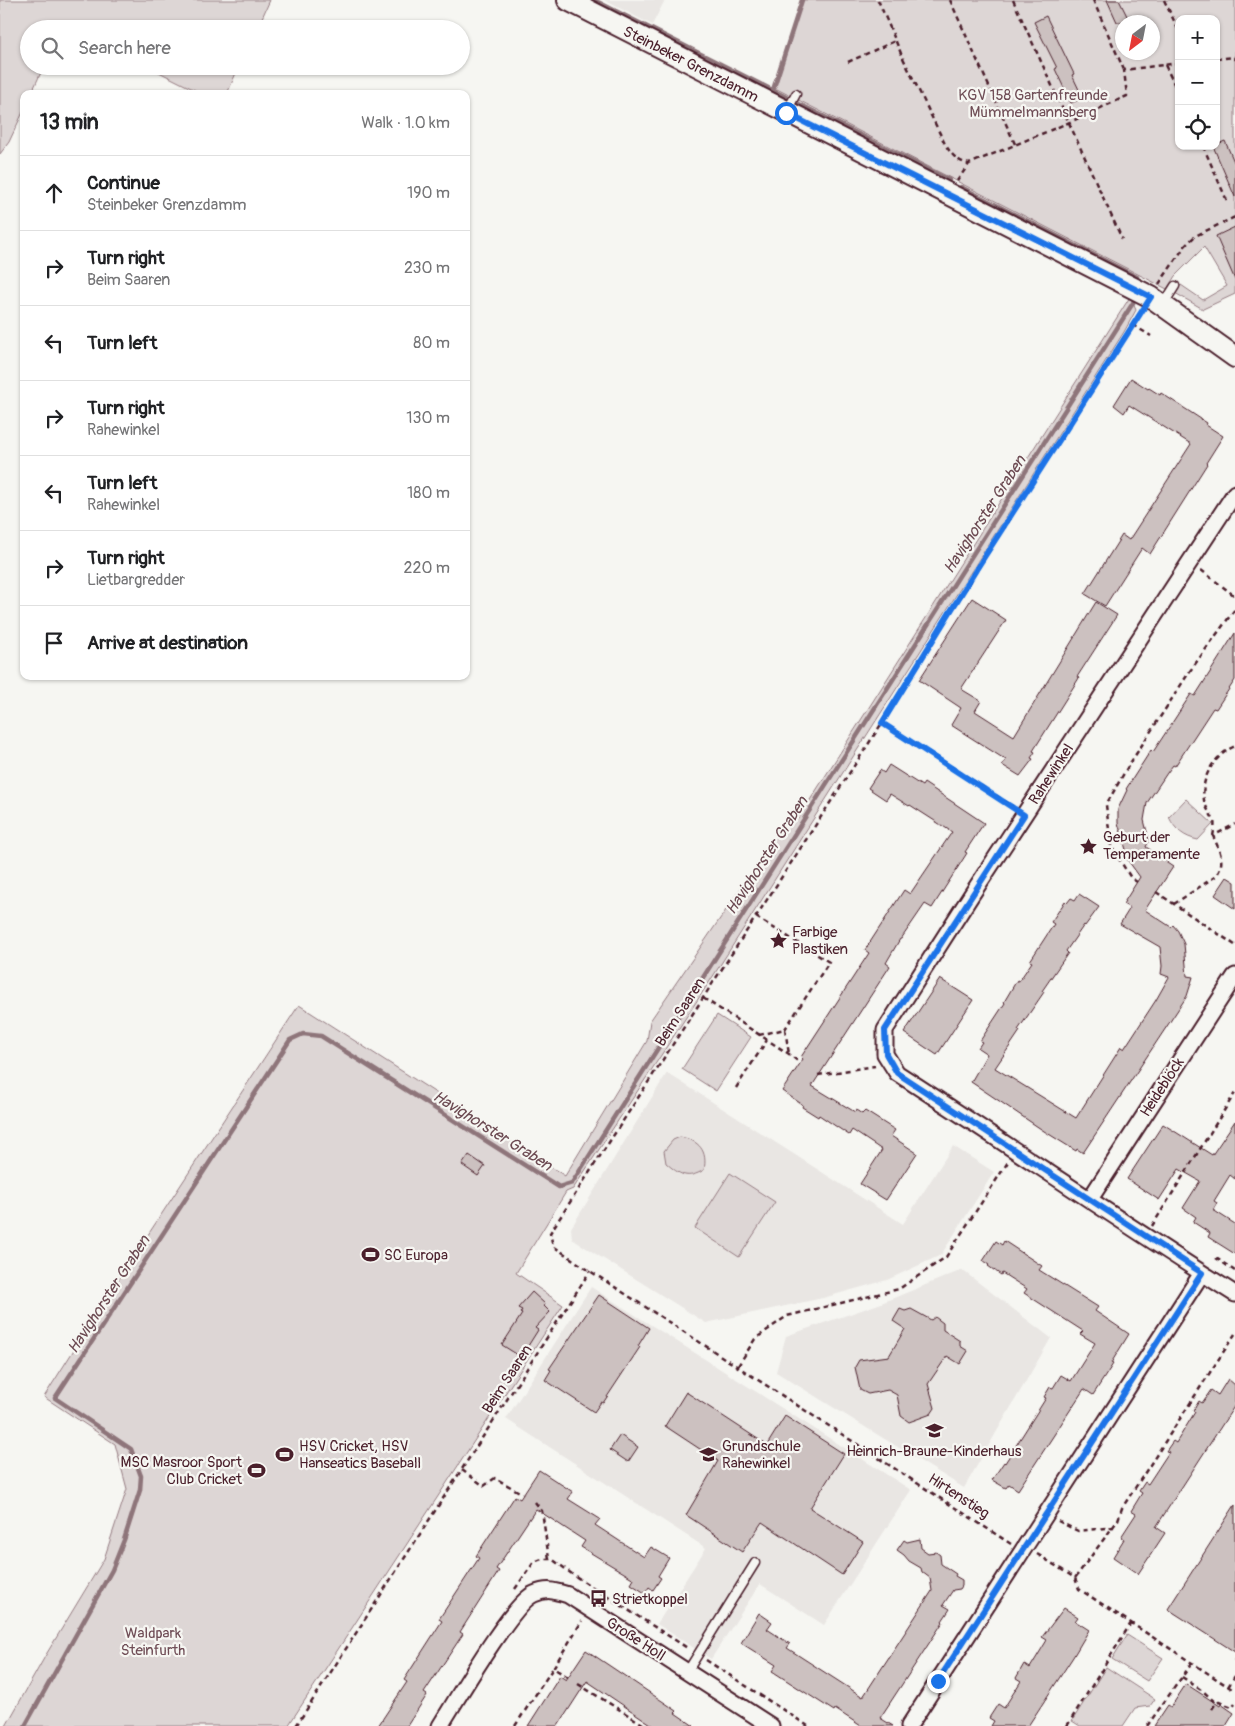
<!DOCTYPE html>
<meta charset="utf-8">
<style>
body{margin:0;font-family:Pangolin,sans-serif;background:#f6f6f6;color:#202124}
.controls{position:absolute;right:15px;top:15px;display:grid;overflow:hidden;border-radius:10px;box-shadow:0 1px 4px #0004}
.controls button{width:45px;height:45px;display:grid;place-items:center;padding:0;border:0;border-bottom:1px solid #e0e0e0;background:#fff;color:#202124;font:25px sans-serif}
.compass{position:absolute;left:1115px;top:15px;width:45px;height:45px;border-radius:50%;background:#fff;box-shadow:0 1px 4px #0004;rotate:212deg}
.stop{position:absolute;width:15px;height:15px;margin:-11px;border:4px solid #1a73e8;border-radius:50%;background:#fff}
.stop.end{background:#1a73e8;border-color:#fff;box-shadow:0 1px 5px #0008}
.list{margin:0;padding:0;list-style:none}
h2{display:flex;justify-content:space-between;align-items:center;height:65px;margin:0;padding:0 20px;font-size:21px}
h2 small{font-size:16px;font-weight:400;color:#757577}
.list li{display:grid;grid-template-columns:32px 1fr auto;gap:15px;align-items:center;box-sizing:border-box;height:75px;padding:0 20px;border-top:1px solid #e0e0e0}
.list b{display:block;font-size:19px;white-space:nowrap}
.list p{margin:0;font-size:16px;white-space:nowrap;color:#757577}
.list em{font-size:16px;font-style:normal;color:#757577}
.icon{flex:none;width:28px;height:28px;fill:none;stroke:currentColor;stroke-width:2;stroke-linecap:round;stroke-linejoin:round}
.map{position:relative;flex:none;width:1235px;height:1726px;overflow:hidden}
.search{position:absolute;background:#fff;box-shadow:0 1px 4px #0004;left:20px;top:20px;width:450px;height:55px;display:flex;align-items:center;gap:12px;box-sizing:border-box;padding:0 18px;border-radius:28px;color:#757577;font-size:19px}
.panel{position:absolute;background:#fff;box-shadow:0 1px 4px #0004;left:20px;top:90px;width:450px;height:590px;border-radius:10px}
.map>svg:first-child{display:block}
.built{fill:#e9e6e3}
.green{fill:#ddd6d5;stroke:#947a80;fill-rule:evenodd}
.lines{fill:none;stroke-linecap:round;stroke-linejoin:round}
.stream{stroke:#8e747a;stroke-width:4.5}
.building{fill:#ccc1c0;stroke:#4a1f2b}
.lane-casing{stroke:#4a1f2b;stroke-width:11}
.street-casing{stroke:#4a1f2b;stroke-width:19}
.secondary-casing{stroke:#4a1f2b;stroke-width:24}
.path{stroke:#4a1f2b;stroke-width:2.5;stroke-dasharray:5 4;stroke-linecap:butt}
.lane{stroke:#f6f6f2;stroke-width:8}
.street{stroke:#f6f6f2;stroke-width:15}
.secondary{stroke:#f6f6f2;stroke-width:20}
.route{stroke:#1a73e8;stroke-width:6}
.labels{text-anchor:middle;stroke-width:4.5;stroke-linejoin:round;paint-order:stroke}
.street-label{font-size:15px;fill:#4a1f2b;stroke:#f6f6f2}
.park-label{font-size:15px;fill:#6f4d56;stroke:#f6f6f2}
.poi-label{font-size:15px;fill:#4a1f2b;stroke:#f6f6f2;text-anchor:start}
.water-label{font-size:16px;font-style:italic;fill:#6c4a52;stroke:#f6f6f2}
</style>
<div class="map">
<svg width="1235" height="1726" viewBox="0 0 1235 1726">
<rect width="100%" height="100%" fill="#f6f6f2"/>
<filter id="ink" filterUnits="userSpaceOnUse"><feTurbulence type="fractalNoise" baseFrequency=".02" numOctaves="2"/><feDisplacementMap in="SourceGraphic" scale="10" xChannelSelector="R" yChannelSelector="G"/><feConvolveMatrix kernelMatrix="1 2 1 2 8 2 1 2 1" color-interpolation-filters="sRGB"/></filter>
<g filter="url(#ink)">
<path class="built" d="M604 0H665L652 25Z
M667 1073 903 1224 953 1146 994 1172 941 1255 887 1280 823 1298 706 1323 572 1239 571 1228Z
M962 1270 1051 1338 964 1488 776 1372 786 1336 879 1304Z
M591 1287 911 1490 824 1625 760 1584 711 1659 657 1624 706 1548 506 1419Z"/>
<path class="green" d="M0 0H270L257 29H71L63 25 61 29H29V66H44L31 94H24V110L9 142 0 154Z
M802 0H1235V294L1203 309 1175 293 1181 285 1203 300 1227 286 1204 247 1175 276 1167 289 775 88ZM1179 19H1216V146H1179ZM1122 22H1152V52H1122Z
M147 66H239L227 94H203Z
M1130 297 1136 310 1124 332 710 981 573 1189 566 1192 516 1273 563 1305 288 1726H6L47 1653 104 1559 127 1489 115 1444 44 1397 115 1285 299 1005 565 1176 647 1041 650 1021 791 815 798 819Z
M1186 799 1213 824 1198 840C1184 837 1175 830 1169 817Z
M717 1015 751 1037 716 1091 682 1069Z
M680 1137C699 1140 708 1151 704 1170 687 1180 680 1175 666 1163L664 1151 673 1140Z
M730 1173 775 1202 739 1257 695 1228Z
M1127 1635 1163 1658 1147 1681 1112 1659Z
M1106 1667 1155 1699 1150 1706 1135 1708 1123 1726H1080L1072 1721Z"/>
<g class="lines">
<path class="stream" d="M594 0 786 97
M773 90 802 0
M799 104 949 180
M961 187 1137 277
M25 1726 112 1570 124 1540 140 1490 141 1476 131 1449 55 1398 290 1040 303 1034 321 1036 559 1187 572 1183 1133 303"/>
</g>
<path class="building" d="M1107 0H1119L1130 22H1117Z
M1046 16 1074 74 1072 75 1083 98 1071 103 1055 69 1057 68 1034 22Z
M1225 141 1235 164V197L1213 146Z
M1235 227V280L1216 236Z
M1131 378 1148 389 1149 388 1160 395 1161 393 1207 423 1206 425 1223 436 1206 463 1207 464 1150 554 1142 548 1105 606 1085 594 1122 535 1129 540 1191 444 1129 405 1124 413 1114 405Z
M972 598 1006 620 961 689 981 701 975 711 1014 736 1096 602 1117 615 1077 677 1079 678 1033 751 1035 752 1031 758 1033 759 1020 776 1002 765 1006 760 951 725 961 708 919 680Z
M1235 633V680L1216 709 1213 708 1175 766 1173 765 1167 773 1147 803 1144 820 1149 840 1146 847 1168 861 1167 863 1173 867 1145 910 1171 927 1173 925 1178 931 1184 944 1187 976 1193 977 1187 996 1083 1153 1077 1149 1076 1151 1044 1131 971 1082 987 1054 978 1048 982 1042 980 1041 1005 1003 1004 1002 1017 980 1019 981 1032 962 1030 961 1054 924 1051 922 1062 906 1065 901 1067 903 1071 898 1075 900 1079 894 1099 907 1085 926 1084 925 1066 951 1068 953 1042 991 1044 992 1018 1030 1020 1031 995 1068 1076 1118 1121 1047 1124 1049 1156 1000 1169 977 1161 974 1162 966 1160 947 1120 924 1130 908 1123 904 1140 877 1124 855 1127 853 1118 823V809L1127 790 1126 789 1151 750 1153 752 1191 694 1195 696Z
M889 765 922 786 924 783 984 823 965 852 967 853 932 908 925 904 901 939H900L886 963 890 966 812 1086 855 1112 856 1110 862 1114 865 1111 895 1130 891 1136 917 1153 886 1200 860 1184 882 1150 852 1130 849 1135 819 1115 818 1117 802 1107 803 1105 782 1091 803 1059 801 1057 869 953 865 950 904 890 910 894 952 832 910 805 909 806 890 794 886 800 868 788 880 770 884 773Z
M1227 877 1235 882V909L1215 895Z
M940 979 973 1000 937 1055 904 1033Z
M1235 1121V1179L1230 1175 1214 1201 1217 1203 1213 1210 1235 1224V1254L1208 1237 1210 1233 1193 1222 1196 1217 1183 1208 1200 1181 1179 1169 1159 1200 1127 1179 1163 1124 1212 1155Z
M469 1155 485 1166 478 1176 462 1165Z
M996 1241 1002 1245 1004 1241 1042 1266 1039 1270 1098 1307 1095 1311 1129 1334 1111 1363 1113 1364 1093 1395 1084 1389 1018 1490 1009 1484 1006 1488 1004 1487 992 1480 1004 1462 1005 1463 1046 1398 1044 1397 1050 1387 1053 1388 1061 1375 1071 1381 1095 1343 1080 1334 1083 1331 1024 1293 1027 1289 1002 1273 1001 1275 988 1266 989 1265 983 1261Z
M532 1292 545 1304 544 1306 550 1312 535 1328 538 1330 521 1357 502 1345 522 1314 520 1313 522 1310 518 1308Z
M599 1295 649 1328 638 1346 640 1347 603 1403 601 1402 594 1412 545 1380 551 1370 549 1369Z
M900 1309 905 1311 911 1309 931 1320 935 1317 943 1323V1330L960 1341V1346L968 1351 960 1364 947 1356 928 1384 935 1408 931 1414 909 1422 901 1416 897 1395 888 1390 868 1394 860 1390 855 1367 859 1360 889 1356 905 1329 893 1321Z
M1228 1379 1235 1385V1405L1156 1527 1165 1533 1138 1574 1113 1557 1124 1539 1121 1537 1136 1514 1131 1511 1142 1493 1139 1491 1145 1482 1148 1484 1169 1452 1166 1451 1173 1441 1176 1443 1195 1412 1193 1411 1199 1401 1202 1403 1211 1390 1218 1395Z
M686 1392 767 1445 785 1416 844 1454 810 1508 863 1542 842 1575 762 1522 742 1552 686 1515 718 1461 665 1426Z
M620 1435 638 1447 628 1462 610 1450Z
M539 1470 573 1492 568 1499 600 1519 595 1525 644 1557 651 1547 669 1558 658 1576 661 1578 653 1590 649 1587 645 1593 631 1584 634 1579 581 1547 585 1541 536 1509 496 1569 499 1571 460 1632 463 1634 424 1693 427 1695 407 1726H378L407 1682 404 1680 442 1621 439 1619 479 1558 476 1556 515 1496 520 1499Z
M1235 1505V1652L1168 1609Z
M920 1539 921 1548 928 1553 936 1552 940 1555 941 1564 956 1574 955 1576 962 1580V1586L960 1589 953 1590 943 1605 950 1609 942 1621 943 1622 880 1718 893 1726H861L835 1709 834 1711 772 1671 776 1665 741 1643 759 1613 772 1622 767 1629 790 1644 787 1648 863 1697 932 1591 930 1578 922 1572 921 1568 909 1561 904 1555 897 1550 904 1540 907 1542Z
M1064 1608 1078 1617 1075 1621 1089 1630 1073 1657 1028 1726H991L994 1721 989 1718 998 1704 1004 1708 1021 1681 1016 1678 1024 1664 1030 1668 1047 1640 1042 1637Z
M586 1650 677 1711 675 1713 694 1726H654L587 1681 558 1726H528L560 1676 566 1680Z
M1186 1684 1220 1706 1221 1704 1234 1713 1226 1726H1154L1168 1705 1171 1707Z"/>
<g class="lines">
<defs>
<path id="lane" d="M787 111 796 94
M1163 305 1175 286
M687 1672 755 1563"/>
<path id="street" d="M1235 493 972 894 885 1030V1054L897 1073C1010 1146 1121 1222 1235 1294
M1090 1199 1235 976
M440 1726C456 1701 512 1603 534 1594 548 1588 555 1591 568 1595L771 1726
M909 1726 1202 1273"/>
<path id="secondary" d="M568 0 1151 297 1235 357"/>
</defs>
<use href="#lane" class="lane-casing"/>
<use href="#street" class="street-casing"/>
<use href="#secondary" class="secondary-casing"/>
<path class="path" d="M878 0 903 58 946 146C953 156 957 161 969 164
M950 0 1015 144
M1013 0 1122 239
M1093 0 1124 70
M1164 0 1179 31
M1216 59 1234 57 1235 60
M848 62 895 41
M1165 65 1179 94
M1203 146 1228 203
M957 181 969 164 1070 122 1127 96 1124 70 1179 63
M1159 284 1185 246 1195 236 1235 217
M1133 325 1151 336
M1201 570 1235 596
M882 723 1013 807
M1213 836C1214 831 1215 825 1214 821 1211 814 1205 807 1204 800 1200 777 1215 755 1235 746
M1137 882 1131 878 1111 846 1106 805 1127 768 1190 671 1235 609
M1156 892 1235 945
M1174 904 1216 876C1226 862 1220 851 1213 836L1235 824
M756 917 829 962 785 1029
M703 998 789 1054 800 1063
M759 1035 785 1029 789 1054
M818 1075 875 1066
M736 1088 767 1040
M1152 1226 1235 1093
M1216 1258 1235 1271
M738 1366 755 1339 787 1316 899 1289 946 1257 1008 1162
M462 1470 484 1486 495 1478 523 1494
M535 1502 542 1511 549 1559
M1058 1521 1078 1531 1114 1527
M1011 1544 590 1271 553 1246 550 1233 882 723 979 565 1141 312
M1037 1554 1075 1578 1079 1589 1235 1691
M1075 1578 1118 1520 1122 1508 1235 1334
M515 1589 534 1562 542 1559H552L572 1574 689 1649
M1235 1659V1661
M706 1660 808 1726
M568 1677 553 1668 582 1621
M1182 1677 1204 1692 1216 1703
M578 1684 646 1726
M1228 1687 1235 1676
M1212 1709 1216 1703 1219 1702 1232 1707 1235 1703
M296 1726 590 1271
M515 1726 553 1668
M1067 1726 1131 1623
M1147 1726 1192 1663"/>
<use href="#lane" class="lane"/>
<use href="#street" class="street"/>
<use href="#secondary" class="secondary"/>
</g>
</g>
<g class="lines" filter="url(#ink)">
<path class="route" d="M786 113 1151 297 979 565 882 723 1024 815 885 1030 886 1054 897 1073 1202 1273 938 1681"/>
</g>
<defs>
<symbol id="sight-bare" viewBox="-9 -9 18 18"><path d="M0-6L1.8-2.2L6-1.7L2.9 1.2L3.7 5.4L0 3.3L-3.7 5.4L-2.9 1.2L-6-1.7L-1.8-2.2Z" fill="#4a1f2b" stroke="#f6f6f2" stroke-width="2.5" paint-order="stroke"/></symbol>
<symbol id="stadium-bare" viewBox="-9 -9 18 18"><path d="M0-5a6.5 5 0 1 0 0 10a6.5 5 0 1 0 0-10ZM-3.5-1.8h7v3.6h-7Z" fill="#4a1f2b" stroke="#f6f6f2" stroke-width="2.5" paint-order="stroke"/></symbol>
<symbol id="school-bare" viewBox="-9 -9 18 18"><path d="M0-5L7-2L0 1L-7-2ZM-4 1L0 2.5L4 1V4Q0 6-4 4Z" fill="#4a1f2b" stroke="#f6f6f2" stroke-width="2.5" paint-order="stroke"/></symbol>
<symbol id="bus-bare" viewBox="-9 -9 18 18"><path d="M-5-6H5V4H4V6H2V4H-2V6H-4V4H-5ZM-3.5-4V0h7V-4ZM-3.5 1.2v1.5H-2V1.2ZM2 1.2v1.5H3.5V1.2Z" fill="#4a1f2b" stroke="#f6f6f2" stroke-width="2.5" paint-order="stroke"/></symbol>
</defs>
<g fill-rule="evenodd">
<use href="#sight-bare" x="1076" y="834" width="25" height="25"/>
<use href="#sight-bare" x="766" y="928" width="25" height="25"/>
<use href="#stadium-bare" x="358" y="1242" width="25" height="25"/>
<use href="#school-bare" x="922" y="1418" width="25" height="25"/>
<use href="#stadium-bare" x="272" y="1442" width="25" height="25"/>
<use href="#school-bare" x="696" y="1442" width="25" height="25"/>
<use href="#stadium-bare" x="244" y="1458" width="25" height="25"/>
<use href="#bus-bare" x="586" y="1586" width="25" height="25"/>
</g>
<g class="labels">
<g class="street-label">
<text transform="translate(691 64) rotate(27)" y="5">Steinbeker Grenzdamm</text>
<text transform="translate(1051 774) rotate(-57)" y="5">Rahewinkel</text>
<text transform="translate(680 1012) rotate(-57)" y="5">Beim Saaren</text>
<text transform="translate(1162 1087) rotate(-57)" y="5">Heideblöck</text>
<text transform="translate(507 1379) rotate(-57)" y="5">Beim Saaren</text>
<text transform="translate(959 1496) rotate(33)" y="5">Hirtenstieg</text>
<text transform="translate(636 1639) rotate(33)" y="5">Große Holl</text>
</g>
<g class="park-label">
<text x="1033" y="100">KGV 158 Gartenfreunde<tspan x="1033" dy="17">Mümmelmannsberg</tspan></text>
<text x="153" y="1638">Waldpark<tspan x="153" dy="17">Steinfurth</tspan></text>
</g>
<g class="poi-label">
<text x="1103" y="842">Geburt der<tspan x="1103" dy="17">Temperamente</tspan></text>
<text x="792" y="937">Farbige<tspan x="792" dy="17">Plastiken</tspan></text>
<text x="384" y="1260">SC Europa</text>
<text x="299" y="1451">HSV Cricket, HSV<tspan x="299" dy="17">Hanseatics Baseball</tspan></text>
<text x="722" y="1451">Grundschule<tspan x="722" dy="17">Rahewinkel</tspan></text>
<text x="934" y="1456" text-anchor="middle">Heinrich-Braune-Kinderhaus</text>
<text x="242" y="1467" text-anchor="end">MSC Masroor Sport<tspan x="242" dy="17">Club Cricket</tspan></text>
<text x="612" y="1604">Strietkoppel</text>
</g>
<g class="water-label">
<text transform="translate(984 514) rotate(-57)" y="6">Havighorster Graben</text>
<text transform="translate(766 855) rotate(-57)" y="6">Havighorster Graben</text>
<text transform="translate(493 1130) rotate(32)" y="6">Havighorster Graben</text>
<text transform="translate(108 1294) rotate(-57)" y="6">Havighorster Graben</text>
</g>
</g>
</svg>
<div class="controls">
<button>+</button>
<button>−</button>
<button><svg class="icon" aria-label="locate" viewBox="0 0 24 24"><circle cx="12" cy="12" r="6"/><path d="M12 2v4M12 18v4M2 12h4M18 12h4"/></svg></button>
</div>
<svg class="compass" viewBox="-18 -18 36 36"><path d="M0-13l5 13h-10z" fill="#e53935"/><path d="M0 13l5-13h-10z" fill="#757577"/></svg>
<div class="stop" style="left:786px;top:113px"></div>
<div class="stop end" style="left:938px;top:1681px"></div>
<div class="search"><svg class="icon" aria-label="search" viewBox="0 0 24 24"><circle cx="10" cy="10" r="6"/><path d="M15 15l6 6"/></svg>Search here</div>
<section class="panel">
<h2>13 min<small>Walk · 1.0 km</small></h2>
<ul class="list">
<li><svg class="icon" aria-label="ahead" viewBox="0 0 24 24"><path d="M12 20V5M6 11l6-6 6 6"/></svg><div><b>Continue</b><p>Steinbeker Grenzdamm</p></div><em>190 m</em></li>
<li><svg class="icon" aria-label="right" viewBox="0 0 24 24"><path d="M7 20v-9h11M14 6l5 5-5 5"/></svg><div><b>Turn right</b><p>Beim Saaren</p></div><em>230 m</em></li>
<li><svg class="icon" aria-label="left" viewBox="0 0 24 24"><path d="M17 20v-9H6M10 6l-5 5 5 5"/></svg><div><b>Turn left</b></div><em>80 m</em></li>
<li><svg class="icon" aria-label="right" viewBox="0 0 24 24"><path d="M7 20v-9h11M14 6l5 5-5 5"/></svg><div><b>Turn right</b><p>Rahewinkel</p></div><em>130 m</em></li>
<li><svg class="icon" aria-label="left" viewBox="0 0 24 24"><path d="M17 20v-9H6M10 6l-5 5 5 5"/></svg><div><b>Turn left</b><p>Rahewinkel</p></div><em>180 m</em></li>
<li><svg class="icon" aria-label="right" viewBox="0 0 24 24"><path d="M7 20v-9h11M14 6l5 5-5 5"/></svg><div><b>Turn right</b><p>Lietbargredder</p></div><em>220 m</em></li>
<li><svg class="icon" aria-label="arrive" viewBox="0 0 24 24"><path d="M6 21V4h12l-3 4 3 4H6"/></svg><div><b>Arrive at destination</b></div></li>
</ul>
</section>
</div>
